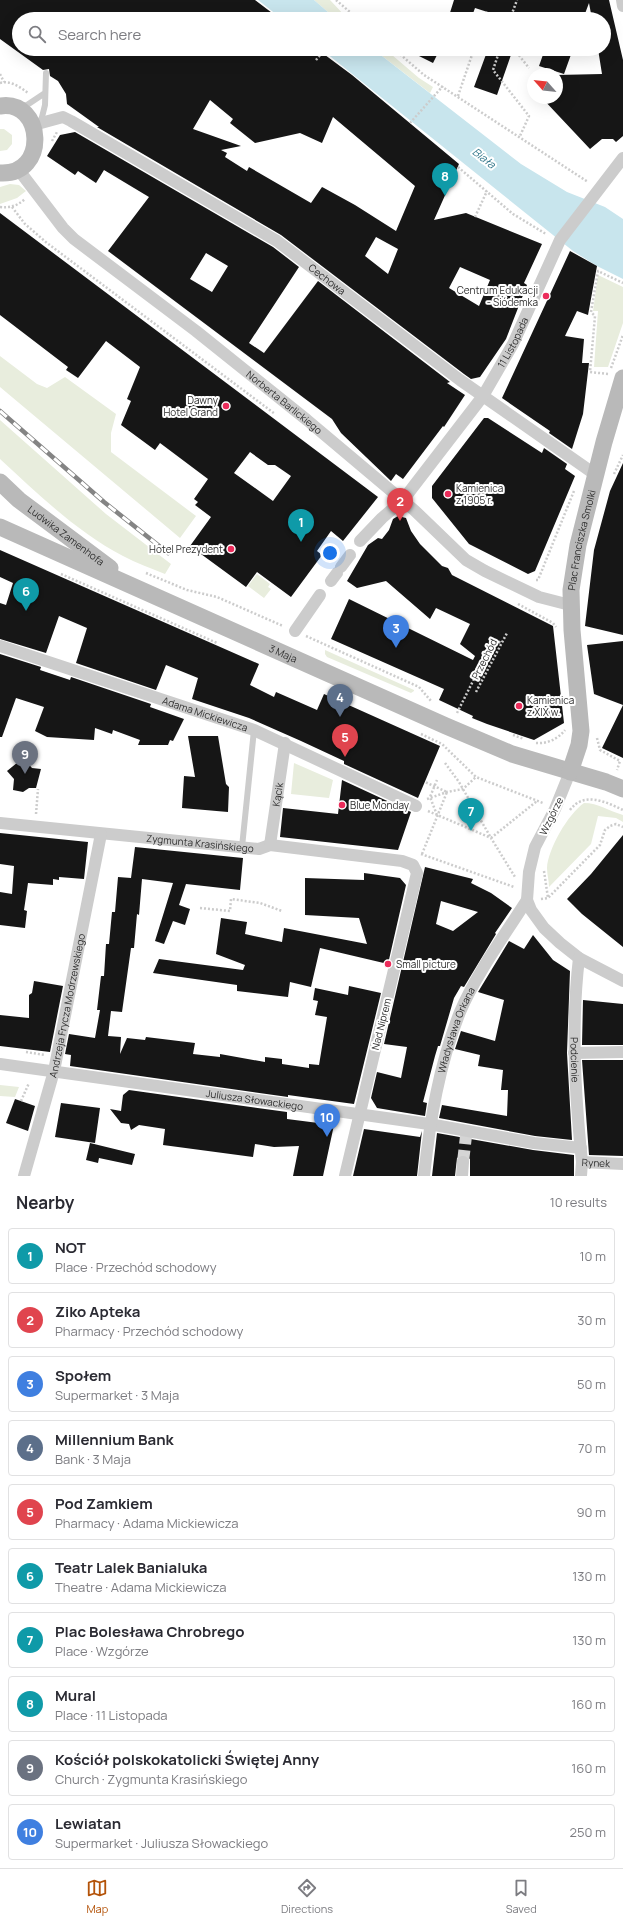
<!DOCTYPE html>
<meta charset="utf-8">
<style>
body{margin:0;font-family:Manrope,sans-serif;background:#f7f7f7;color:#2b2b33}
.compass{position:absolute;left:527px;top:68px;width:36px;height:36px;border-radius:50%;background:#fff;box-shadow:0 4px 16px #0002;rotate:297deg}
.you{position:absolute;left:330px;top:553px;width:14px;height:14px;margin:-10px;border:3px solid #fff;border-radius:50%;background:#1a73e8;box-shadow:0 0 0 6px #1a73e833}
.badge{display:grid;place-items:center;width:26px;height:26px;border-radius:50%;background:#b45309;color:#fff;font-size:13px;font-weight:700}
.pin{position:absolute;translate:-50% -33px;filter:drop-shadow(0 1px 2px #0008)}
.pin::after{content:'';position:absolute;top:21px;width:14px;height:12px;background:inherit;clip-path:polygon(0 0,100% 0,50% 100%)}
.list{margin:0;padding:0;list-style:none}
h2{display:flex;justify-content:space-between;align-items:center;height:52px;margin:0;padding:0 16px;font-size:17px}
h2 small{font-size:13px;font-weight:400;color:#7c7c81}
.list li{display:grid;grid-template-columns:26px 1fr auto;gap:12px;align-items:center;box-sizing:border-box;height:56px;margin:0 8px 8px;padding:0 8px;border:1px solid #e1e1e2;border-radius:4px}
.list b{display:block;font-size:15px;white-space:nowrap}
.list p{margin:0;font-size:13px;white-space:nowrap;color:#7c7c81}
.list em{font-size:13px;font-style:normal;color:#7c7c81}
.icon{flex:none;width:22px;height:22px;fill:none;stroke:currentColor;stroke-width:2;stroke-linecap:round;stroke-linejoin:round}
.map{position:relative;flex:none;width:623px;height:1176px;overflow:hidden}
.search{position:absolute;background:#fff;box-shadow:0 4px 16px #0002;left:12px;right:12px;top:12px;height:44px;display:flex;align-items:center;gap:10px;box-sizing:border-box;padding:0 14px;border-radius:22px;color:#7c7c81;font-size:15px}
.sheet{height:692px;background:#fff}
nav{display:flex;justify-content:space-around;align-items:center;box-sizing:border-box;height:56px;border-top:1px solid #e1e1e2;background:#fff;font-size:11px;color:#7c7c81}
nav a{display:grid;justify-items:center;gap:2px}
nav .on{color:#b45309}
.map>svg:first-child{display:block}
.green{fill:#e8eddd}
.water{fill:#c8e5ed}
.building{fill:#161616;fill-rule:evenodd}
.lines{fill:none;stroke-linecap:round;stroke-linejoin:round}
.street-tunnel{stroke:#d5d5d5;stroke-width:12;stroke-dasharray:12 6;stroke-linecap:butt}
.path{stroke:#ccc;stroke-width:2.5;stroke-dasharray:2 2;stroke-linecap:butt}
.lane{stroke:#ccc;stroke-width:6}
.street{stroke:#ccc;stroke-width:12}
.secondary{stroke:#b9b9b9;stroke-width:17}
.rail-casing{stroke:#848484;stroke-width:4.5}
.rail{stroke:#fff;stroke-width:3;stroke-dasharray:9;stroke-linecap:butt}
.poi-dot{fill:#ec2c5b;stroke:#fff;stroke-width:1.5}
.labels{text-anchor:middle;stroke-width:4;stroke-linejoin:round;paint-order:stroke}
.street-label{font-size:10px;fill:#2f2f2f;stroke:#fff}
.poi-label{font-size:10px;fill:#2f2f2f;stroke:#fff;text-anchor:start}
.water-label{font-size:11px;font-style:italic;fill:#387b8e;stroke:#fff}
</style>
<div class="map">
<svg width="623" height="1176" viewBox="0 0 623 1176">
<rect width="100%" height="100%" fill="#fff"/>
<path class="green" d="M314 0H330L346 17 344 19H336Z
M373 49H385L419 78 433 87 430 93Z
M4 129 12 135V144L7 150 0 151V129Z
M10 184 19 185 26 191 17 198 0 204V187Z
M598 275 623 287V323L608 367H594L598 311H593Z
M0 356 37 384 47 388 65 377 116 414 111 433V452L196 516 180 538 0 387Z
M0 420 106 514 171 564 165 574C151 568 136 563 123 556 77 532 38 494 0 459Z
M257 574 270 584 268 587 271 589 264 598 248 586Z
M325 650 414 690V691L411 693 327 657 325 654Z
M294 763 333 780 329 798 291 794Z
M584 803C598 803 609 811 623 815V822L616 818 598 816 591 844 549 887C549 881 547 874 547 868 548 849 568 814 584 803Z
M0 1085 19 1087 15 1097 0 1096Z"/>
<path class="water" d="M258 0H314L336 19H282Z
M321 49H373L521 164 567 192 605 207 623 219V279L597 266 573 251Z"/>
<path class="building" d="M0 0H255L280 19H19V49H317L352 75 459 164 434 220 466 213 542 244 524 283 527 285 506 339 480 377 471 379 464 374 281 235 97 127H99L67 104 66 94 58 81 50 76 49 69 43 70 0 39ZM210 100 233 119 230 123 255 143 300 133 322 143 333 117 415 186 396 231 355 205 324 188 322 187 311 203 249 167 247 171 225 157 227 153 221 150 241 146 193 129ZM376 237 398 249 388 274 365 256ZM460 267 490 280 479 306 449 288Z
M454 0H609L623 60V136L616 142 613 139H602L590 149 542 98H557V75L602 74 598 49H604V19H592L589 3 583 19H499L500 16 475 8 471 19H448Z
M405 49H440L433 63Z
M488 49H513L497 95 474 87Z
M545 49H573L564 74 539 66Z
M75 132 273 247 299 267 249 343 264 353 318 281 450 382 447 383 465 395 444 427 443 426 403 479 396 474 391 481 341 433 332 419 108 251 149 197 104 170 96 183 78 171 75 175 47 156 60 135ZM206 253 228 266 212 292 190 279Z
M0 213 378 497 343 541 331 531 317 551 322 555 291 597 257 572 246 587 190 546 211 517 195 505 198 502 194 499 208 479 160 443 155 450 121 425 131 401 127 399 140 367 106 341 78 378 66 370 68 367 0 315ZM250 452 268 465H275L291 476 273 501 234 473Z
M570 251 597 266 588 315 577 311 565 336 584 339 582 363H589L583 414 572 449 549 433 550 431 502 398Z
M484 418H488L542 453 544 448 567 464 565 469 575 476 535 571 528 574 469 544 432 498V486Z
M623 463V635L585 626 594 550 610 491Z
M398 516 406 518 411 531 420 544 442 566 448 568 452 575 553 626 564 723 534 740 487 724 472 718 473 716 439 700 444 689 331 639 349 599 473 660 475 656 460 644 470 624 436 608 430 619 386 581 357 588 347 581 368 545 378 538 382 539 389 530 393 519Z
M0 550 259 664 250 685 274 697 276 692 317 710 324 694 440 746 418 798 344 764V761L301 741 249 718 192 699 198 678 166 665 156 690 76 663 87 628 59 616 46 653 0 639V603L6 605 13 583 0 577Z
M623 641V758L602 748 623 705 594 694 587 645Z
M0 654 41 667 40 670 70 680 71 677 151 704 150 707 184 719 173 741 170 740 168 745H138L140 740 113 730 112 734 95 728 94 740 47 737 35 731 44 707 16 698 2 737H0Z
M188 736H218L226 784 229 787 228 812 182 808 184 776 195 777Z
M23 758 32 768 41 769 36 788H29L23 792 13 790 14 779 7 771Z
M342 780 411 812 398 850 280 837 283 808 338 814Z
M0 833 88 842 84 879 59 877V880L53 879V885L28 883 24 910 27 911 25 928 0 925V892L12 894 14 866 0 864Z
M623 835V947L582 914 567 899 591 874Z
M135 847 243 858 240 890 186 884 179 905 190 909 185 925 173 921 164 944 155 941 173 883 142 879 139 915 137 914 134 948H131L122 1012 111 1011 108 1036 121 1037 120 1054 127 1038 145 1040 146 1037 195 1043 193 1054 220 1057V1054L265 1062V1057L282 1059V1064L309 1068V1064L319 1065 327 1017 315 1015 318 1001 313 1000 315 988 348 995 349 986 381 993 354 1104 288 1095V1097L70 1066 71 1055 65 1054 69 1034 95 1038 100 1010H97L101 976H104L106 944H109L112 912H115L118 877 131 878Z
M425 867 473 879 471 883 491 893 512 908 495 933 496 934 464 987 461 986 454 998 440 1046H438L435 1056 423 1102 427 1103 425 1116 377 1108 371 1098 377 1072 401 1078 407 1047 384 1044ZM441 901 478 912 453 931 436 924Z
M364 873 400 878 406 885 388 964 320 948 311 987 290 982 288 997 237 991V985L153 973 159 959 243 970 245 965 216 954 221 918 247 922 245 934 282 942 284 928 367 944 359 918 305 915V878L364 880Z
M533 935 553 960 570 971 567 1053 572 1140 535 1136 439 1118 442 1105 507 1116 508 1090H501L503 1070 478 1066 480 1055 455 1049 461 1031 495 1041 504 1000 478 992 509 941 524 949Z
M34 981 63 986 50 1052 0 1046V1015L29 1018V995L32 993Z
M583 1000 623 1004V1045H582Z
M582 1060H623V1156L589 1155Z
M129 1090 287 1112V1119L334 1125 323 1176H293L299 1146 274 1147 255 1144 253 1157 163 1145 165 1129 139 1125 131 1130 129 1124 121 1123 110 1109 121 1111 123 1095Z
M15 1099 35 1106 28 1131 6 1123Z
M61 1103 100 1108 95 1143 55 1137Z
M364 1129 420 1137 422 1131 417 1176H353Z
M437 1133 533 1150 574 1155V1176H470V1159L463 1155 457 1158 455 1176H432Z
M90 1143 135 1154 132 1165 99 1158 98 1163 86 1160Z"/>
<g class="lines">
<path class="street-tunnel" d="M463 1162 466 1136"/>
<path class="path" d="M336 0 358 19
M486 12 492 19
M484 19 486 12
M510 19 517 0
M394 49 424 75 588 182
M500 49 493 70 529 116 520 136
M514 49 529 68
M316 60 325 49
M0 74 4 82
M0 83C10 80 20 87 28 93
M458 96 474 49
M410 123 443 86
M52 141 57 132
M458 167 513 214 546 234
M0 207C10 208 17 206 25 199
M12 207 25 224 47 243 275 414
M475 217 487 191
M611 368 623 335
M608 374 590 372 595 316 591 312 598 271 623 283
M614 474 623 455
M146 573 187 590 217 597 283 626
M61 574 217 643
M536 580H538L574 491
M518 604 553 623 556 627
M306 636 419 687 431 701
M476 692 507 633
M457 713 494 639 501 643
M421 734 442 744 476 777 543 803
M513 735 524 739
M597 738 600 750 620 761 617 770
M536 743C547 744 558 739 565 730
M445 763 459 782 491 838 537 801
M427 799 447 792 463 789 476 777
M570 810C584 791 606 802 623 810
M428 811 491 838 515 877
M36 814 38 789
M437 815 430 797 437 780
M421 854 514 887
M422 854 447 792 425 782
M544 871 548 898
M541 899 548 898 600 845 605 830 610 826 616 824 623 827
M200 908 230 911 231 899 260 903 282 911
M26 1052 45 1055
M21 1101 29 1083"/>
<path class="lane" d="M20 106 27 105 45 93
M40 125 45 105 46 73
M242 847 254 730"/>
<g class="street">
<path d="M622 0 623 6"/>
<path id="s1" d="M41 123 63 117 71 121 277 241 460 380 596 475"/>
<path id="s2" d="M18 169 63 228 74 239 196 331 307 420 414 510 466 560 485 571 539 597 570 605"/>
<path id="s3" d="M360 541 382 518 403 500 483 396 513 344 560 240 623 158"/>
<path d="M341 567 350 555"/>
<path d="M331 581 337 573"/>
<path d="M295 631 320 595"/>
<path id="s4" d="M0 646 254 730 416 806"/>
<path d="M570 772 555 809 535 847 529 872 527 900 531 910 544 928 560 943 579 958 623 981"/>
<path id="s5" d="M0 823 259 849 270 845 402 861 413 865 417 873 345 1176"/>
<path id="s6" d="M270 845 285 743"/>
<path id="s7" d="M579 958C571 1026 575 1094 582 1162L581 1176"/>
<path d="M574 1053 623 1052"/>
<path id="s8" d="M0 1064 429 1124 534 1143 581 1148"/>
<path id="s9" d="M582 1162 623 1164"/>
<path id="s10" d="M24 1176 54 1071 101 834"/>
<path id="s11" d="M424 1176C430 1120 439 1065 460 1012 475 976 506 933 527 900"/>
<path d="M462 1176 463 1162"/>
</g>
<g class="secondary">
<path d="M0 106C44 99 49 176 0 173"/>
<path id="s12" d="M0 482 19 500 110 568"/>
<path id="s13" d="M0 527 446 726 512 754 606 782 623 789"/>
<path id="s14" d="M570 772 579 745 581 731 572 630 571 590 578 545 604 442 623 378"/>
</g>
<defs>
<path id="rail" d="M0 411 104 502 168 553"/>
</defs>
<use href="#rail" class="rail-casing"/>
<use href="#rail" class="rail"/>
</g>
<g class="poi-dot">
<circle cx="546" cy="296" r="4"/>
<circle cx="226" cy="406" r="4"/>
<circle cx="448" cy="494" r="4"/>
<circle cx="231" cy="549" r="4"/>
<circle cx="519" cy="706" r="4"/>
<circle cx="342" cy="805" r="4"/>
<circle cx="388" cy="964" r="4"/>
</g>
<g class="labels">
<g class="street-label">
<text dy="4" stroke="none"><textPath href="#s1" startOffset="333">Cechowa</textPath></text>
<text dy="4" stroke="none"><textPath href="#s3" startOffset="252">11 Listopada</textPath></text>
<text dy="4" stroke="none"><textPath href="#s2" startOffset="356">Norberta Barlickiego</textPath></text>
<text dy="4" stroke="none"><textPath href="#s12" startOffset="85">Ludwika Zamenhofa</textPath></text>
<text dy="4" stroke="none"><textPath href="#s14" startOffset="235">Plac Franciszka Smolki</textPath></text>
<text dy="4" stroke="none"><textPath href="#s13" startOffset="310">3 Maja</textPath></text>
<text transform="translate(484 659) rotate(-63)" y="4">Przechód</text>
<text dy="4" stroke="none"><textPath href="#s4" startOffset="216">Adama Mickiewicza</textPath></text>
<text dy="4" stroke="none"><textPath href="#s6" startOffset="51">Kącik</textPath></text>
<text transform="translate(551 816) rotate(-64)" y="4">Wzgórze</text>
<text dy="4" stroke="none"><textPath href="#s5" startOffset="201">Zygmunta Krasińskiego</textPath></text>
<text dy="4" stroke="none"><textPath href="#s10" startOffset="176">Andrzeja Frycza Modrzewskiego</textPath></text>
<text transform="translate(381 1024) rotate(-76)" y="4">Nad Niprem</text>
<text dy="4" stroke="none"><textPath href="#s11" startOffset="150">Władysława Orkana</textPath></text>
<text dy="4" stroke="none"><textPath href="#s7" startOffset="102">Podcienie</textPath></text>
<text dy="4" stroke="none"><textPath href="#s8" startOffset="257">Juliusza Słowackiego</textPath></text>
<text dy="4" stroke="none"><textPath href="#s9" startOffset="14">Rynek</textPath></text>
</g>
<g class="poi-label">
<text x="538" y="294" text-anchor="end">Centrum Edukacji<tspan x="538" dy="12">- Siódemka</tspan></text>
<text x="218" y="404" text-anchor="end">Dawny<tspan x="218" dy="12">Hotel Grand</tspan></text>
<text x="456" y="492">Kamienica<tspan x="456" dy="12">z 1905 r.</tspan></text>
<text x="223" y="553" text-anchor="end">Hotel Prezydent</text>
<text x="527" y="704">Kamienica<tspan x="527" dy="12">z XIX w.</tspan></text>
<text x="350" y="809">Blue Monday</text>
<text x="396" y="968">Small picture</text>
</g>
<g class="water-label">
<text transform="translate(484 158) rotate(38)" y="4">Biała</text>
</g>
</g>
</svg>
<svg class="compass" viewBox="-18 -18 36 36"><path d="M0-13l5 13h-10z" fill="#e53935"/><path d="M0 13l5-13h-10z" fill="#7c7c81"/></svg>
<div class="you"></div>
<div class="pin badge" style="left:301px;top:542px;background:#0f9aa8">1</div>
<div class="pin badge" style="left:400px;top:521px;background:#e0444e">2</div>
<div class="pin badge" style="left:396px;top:648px;background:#3f7fe0">3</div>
<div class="pin badge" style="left:340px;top:717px;background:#5c6f8a">4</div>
<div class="pin badge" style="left:345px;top:757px;background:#e0444e">5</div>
<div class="pin badge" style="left:26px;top:611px;background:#0f9aa8">6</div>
<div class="pin badge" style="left:471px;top:831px;background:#0f9aa8">7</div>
<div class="pin badge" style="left:445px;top:196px;background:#0f9aa8">8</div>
<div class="pin badge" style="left:25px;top:774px;background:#6b7280">9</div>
<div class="pin badge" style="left:327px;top:1137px;background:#3f7fe0">10</div>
<div class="search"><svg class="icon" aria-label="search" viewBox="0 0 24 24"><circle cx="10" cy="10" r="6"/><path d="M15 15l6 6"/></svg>Search here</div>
</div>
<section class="sheet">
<h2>Nearby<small>10 results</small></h2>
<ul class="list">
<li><span class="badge" style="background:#0f9aa8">1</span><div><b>NOT</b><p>Place · Przechód schodowy</p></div><em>10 m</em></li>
<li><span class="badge" style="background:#e0444e">2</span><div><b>Ziko Apteka</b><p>Pharmacy · Przechód schodowy</p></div><em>30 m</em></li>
<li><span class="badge" style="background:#3f7fe0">3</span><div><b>Społem</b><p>Supermarket · 3 Maja</p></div><em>50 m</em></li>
<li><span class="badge" style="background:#5c6f8a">4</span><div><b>Millennium Bank</b><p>Bank · 3 Maja</p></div><em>70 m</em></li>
<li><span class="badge" style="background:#e0444e">5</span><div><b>Pod Zamkiem</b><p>Pharmacy · Adama Mickiewicza</p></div><em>90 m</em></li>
<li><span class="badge" style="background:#0f9aa8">6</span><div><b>Teatr Lalek Banialuka</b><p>Theatre · Adama Mickiewicza</p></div><em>130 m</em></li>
<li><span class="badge" style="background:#0f9aa8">7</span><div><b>Plac Bolesława Chrobrego</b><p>Place · Wzgórze</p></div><em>130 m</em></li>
<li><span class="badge" style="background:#0f9aa8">8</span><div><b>Mural</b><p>Place · 11 Listopada</p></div><em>160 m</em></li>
<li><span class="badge" style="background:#6b7280">9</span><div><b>Kościół polskokatolicki Świętej Anny</b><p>Church · Zygmunta Krasińskiego</p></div><em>160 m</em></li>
<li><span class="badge" style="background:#3f7fe0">10</span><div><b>Lewiatan</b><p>Supermarket · Juliusza Słowackiego</p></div><em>250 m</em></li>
</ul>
</section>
<nav>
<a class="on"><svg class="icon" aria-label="map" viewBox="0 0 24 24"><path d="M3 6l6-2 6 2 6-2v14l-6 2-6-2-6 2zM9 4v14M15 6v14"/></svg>Map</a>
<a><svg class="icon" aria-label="directions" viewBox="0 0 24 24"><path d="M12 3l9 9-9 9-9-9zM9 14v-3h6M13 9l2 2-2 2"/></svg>Directions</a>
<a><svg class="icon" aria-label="saved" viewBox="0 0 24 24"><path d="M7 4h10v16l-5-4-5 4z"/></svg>Saved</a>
</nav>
